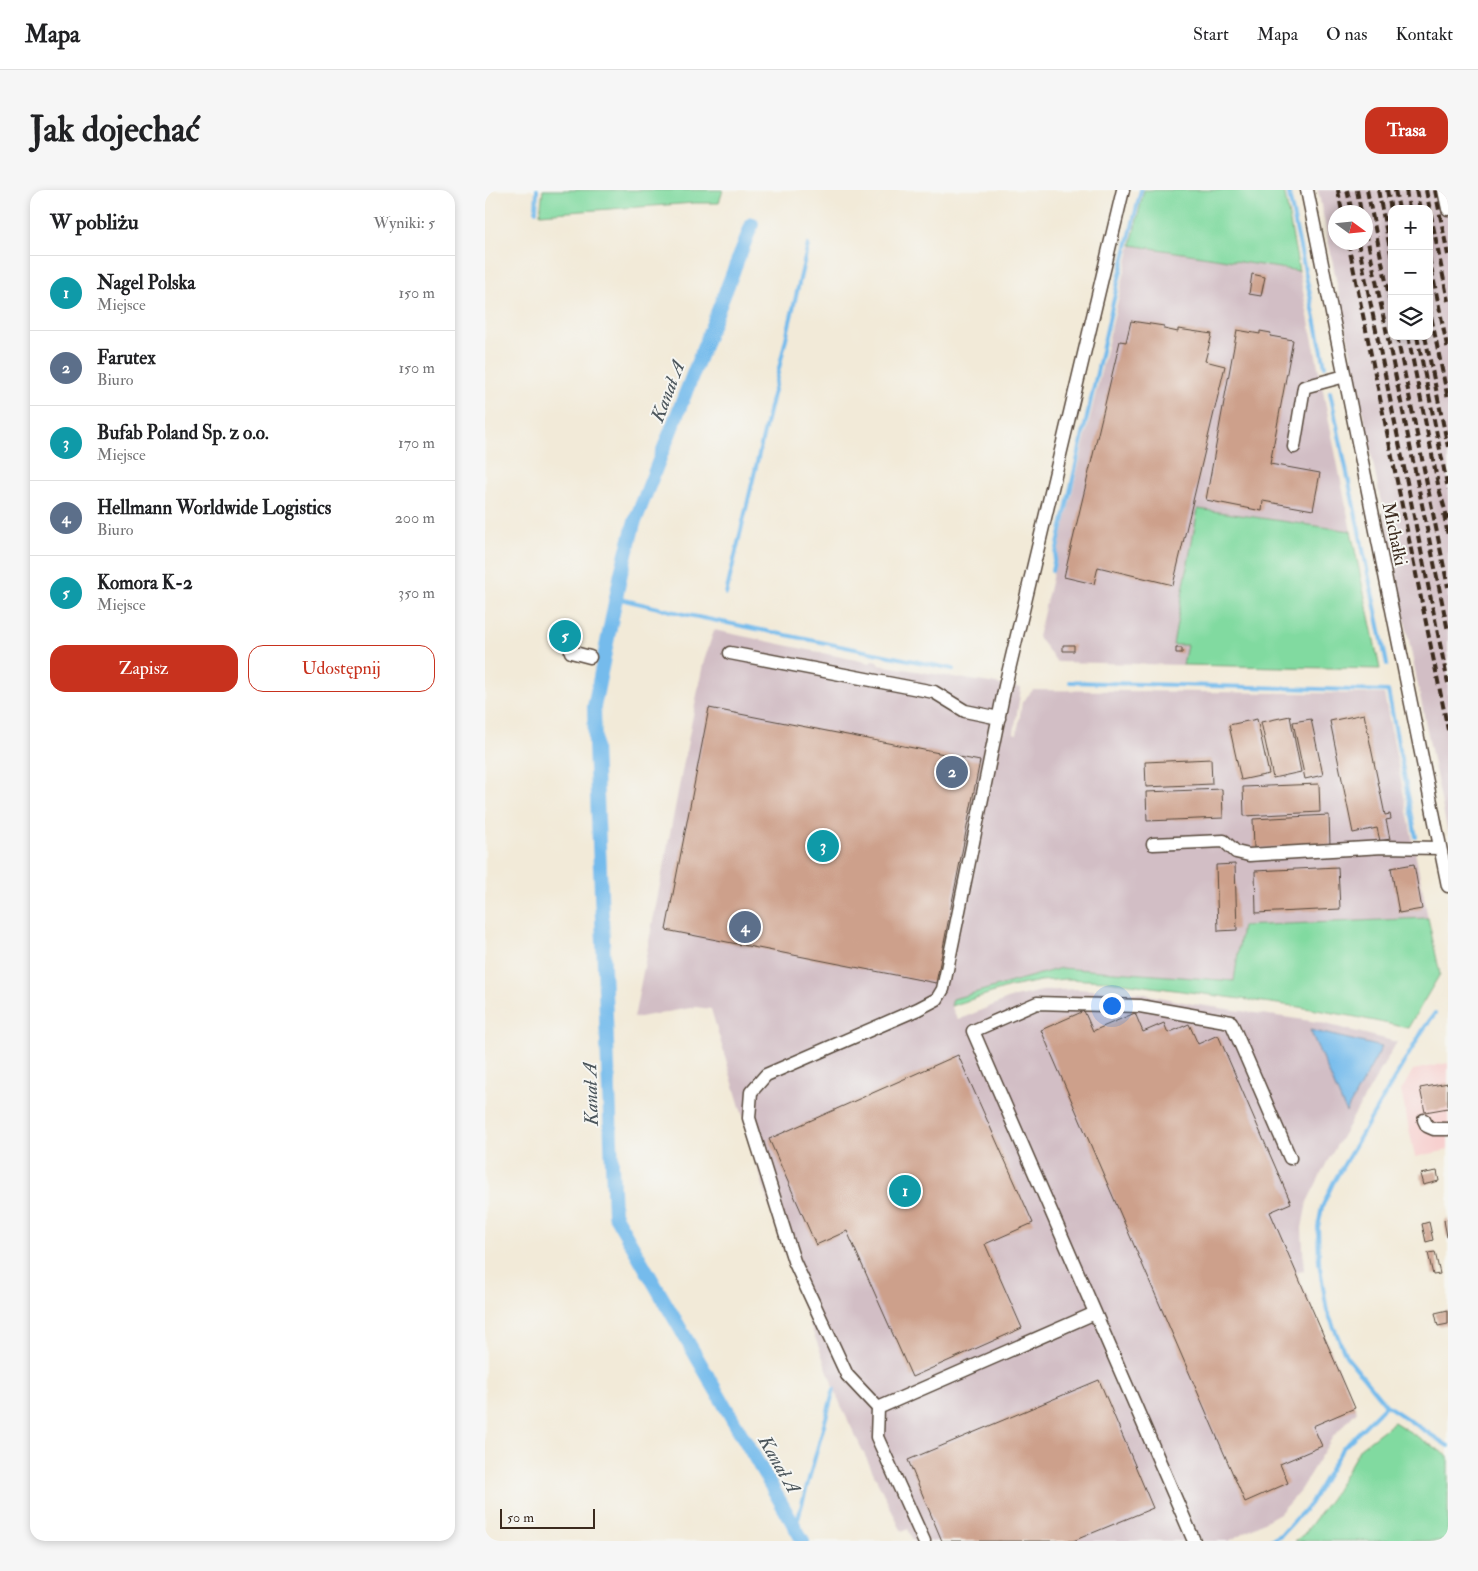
<!DOCTYPE html>
<html lang="pl">
<meta charset="utf-8">
<style>
body{margin:0;font-family:"IM FELL Double Pica",serif;background:#f6f6f6;color:#202124}
.controls{position:absolute;right:15px;top:15px;display:grid;overflow:hidden;border-radius:10px;box-shadow:0 2px 8px #0003}
.controls button{width:45px;height:45px;display:grid;place-items:center;padding:0;border:0;border-bottom:1px solid #e0e0e0;background:#fff;color:#202124;font:25px sans-serif}
.compass{position:absolute;left:843px;top:15px;width:45px;height:45px;border-radius:50%;background:#fff;box-shadow:0 2px 8px #0003;rotate:105deg}
.scale{position:absolute;left:15px;bottom:12px;width:95px;box-sizing:border-box;padding-left:5px;border:2px solid #3b2a1e;border-top:0;font-size:14px;line-height:18px;white-space:nowrap;color:#3b2a1e;-webkit-text-stroke:4px #f6f6f2;paint-order:stroke}
.you{position:absolute;left:626px;top:815px;width:18px;height:18px;margin:-12px;border:4px solid #fff;border-radius:50%;background:#1a73e8;box-shadow:0 0 0 8px #1a73e833}
.badge{display:grid;place-items:center;width:32px;height:32px;border-radius:50%;background:#c8321e;color:#fff;font-size:16px;font-weight:700}
.pin{position:absolute;translate:-50% -50%;border:2px solid #fff;box-shadow:0 1px 5px #0006}
.list{margin:0;padding:0;list-style:none}
h2{display:flex;justify-content:space-between;align-items:center;height:65px;margin:0;padding:0 20px;font-size:21px}
h2 small{font-size:16px;font-weight:400;color:#757577}
.list li{display:grid;grid-template-columns:32px 1fr auto;gap:15px;align-items:center;box-sizing:border-box;height:75px;padding:0 20px;border-top:1px solid #e0e0e0}
.list b{display:block;font-size:19px;white-space:nowrap}
.list p{margin:0;font-size:16px;white-space:nowrap;color:#757577}
.list em{font-size:16px;font-style:normal;color:#757577}
.actions{display:flex;gap:10px;padding:15px 20px}
.actions a{flex:1;padding:11px 0;border:1px solid #c8321e;border-radius:15px;text-align:center;font-size:18px;color:#c8321e}
.actions .main{background:#c8321e;color:#fff}
.icon{flex:none;width:28px;height:28px;fill:none;stroke:currentColor;stroke-width:2;stroke-linecap:round;stroke-linejoin:round}
.map{position:relative;flex:none;width:963px;height:1351px;overflow:hidden;border-radius:15px}
header{display:flex;align-items:center;gap:30px;box-sizing:border-box;height:70px;padding:0 25px;background:#fff;border-bottom:1px solid #e0e0e0}
header strong{font-size:24px}
nav{display:flex;gap:28px;margin-inline-start:auto;font-size:18px}
.intro{display:flex;align-items:center;justify-content:space-between;box-sizing:border-box;height:120px;padding:0 30px}
h1{margin:0;font-size:35px}
.button{padding:12px 22px;border-radius:15px;background:#c8321e;color:#fff;font-size:18px;font-weight:700}
main{display:flex;gap:30px;padding:0 30px}
aside{flex:1;background:#fff;border-radius:15px;box-shadow:0 2px 8px #0003}
.map>svg:first-child{display:block}
.built{fill:#f7d0cf}
.industrial{fill:#d2bec5;fill-rule:evenodd}
.green{fill:#81daa0;stroke:#5e825f}
.water{fill:#75bbec;stroke:#587285}
.lines{fill:none;stroke-linecap:round;stroke-linejoin:round}
.stream{stroke:#75bbec;stroke-width:4}
.canal{stroke:#75bbec;stroke-width:14}
.building{fill:#cda08b}
.minor-casing{stroke:#56473a;stroke-width:15}
.minor{stroke:#fff;stroke-width:12}
.rail{stroke:#3b2a1e;stroke-width:4;stroke-dasharray:8 4;stroke-linecap:butt}
.labels{text-anchor:middle;stroke-width:4;stroke-linejoin:round;paint-order:stroke}
.street-label{font-size:18px;fill:#3b2a1e;stroke:#f6f6f2}
.water-label{font-size:19px;font-style:italic;fill:#4c565c;stroke:#f6f6f2}
</style>
<header>
<strong>Mapa</strong>
<nav><a>Start</a><a>Mapa</a><a>O nas</a><a>Kontakt</a></nav>
</header>
<div class="intro"><h1>Jak dojechać</h1><a class="button">Trasa</a></div>
<main>
<aside>
<h2>W pobliżu<small>Wyniki: 5</small></h2>
<ul class="list">
<li><span class="badge" style="background:#0f9aa8">1</span><div><b>Nagel Polska</b><p>Miejsce</p></div><em>150 m</em></li>
<li><span class="badge" style="background:#5c6f8a">2</span><div><b>Farutex</b><p>Biuro</p></div><em>150 m</em></li>
<li><span class="badge" style="background:#0f9aa8">3</span><div><b>Bufab Poland Sp. z o.o.</b><p>Miejsce</p></div><em>170 m</em></li>
<li><span class="badge" style="background:#5c6f8a">4</span><div><b>Hellmann Worldwide Logistics</b><p>Biuro</p></div><em>200 m</em></li>
<li><span class="badge" style="background:#0f9aa8">5</span><div><b>Komora K-2</b><p>Miejsce</p></div><em>350 m</em></li>
</ul>
<div class="actions"><a class="main">Zapisz</a><a>Udostępnij</a></div>
</aside>
<div class="map">
<svg width="963" height="1351" viewBox="0 0 963 1351">
<rect width="100%" height="100%" fill="#f6f6f2"/>
<filter id="ink" filterUnits="userSpaceOnUse"><feTurbulence type="fractalNoise" baseFrequency=".02" numOctaves="2"/><feDisplacementMap in="SourceGraphic" scale="10" xChannelSelector="R" yChannelSelector="G"/><feConvolveMatrix kernelMatrix="1 2 1 2 8 2 1 2 1" color-interpolation-filters="sRGB"/></filter>
<filter id="wash" filterUnits="userSpaceOnUse"><feTurbulence type="fractalNoise" baseFrequency=".0096" numOctaves="4" result="noise"/><feDisplacementMap in="SourceGraphic" scale="20" xChannelSelector="R" yChannelSelector="G"/><feGaussianBlur stdDeviation="1.12" result="paint"/><feColorMatrix in="noise" values="0 0 0 0 0 0 0 0 0 0 0 0 0 0 0 0 0 1.4 0 .05"/><feComposite in="paint" operator="in"/></filter>
<g filter="url(#wash)">
<rect width="100%" height="100%" fill="#f2ead8"/>
<path class="built" d="M963 873V960L930 967 916 901 928 880Z"/>
<path class="industrial" d="M833 0H963V644ZM907 19H944V146H907ZM851 22H881V52H851Z
M646 55 814 81 866 341 713 319 689 455H702L698 475 572 472 553 447Z
M229 440 385 473 388 470 392 471 394 475 536 498 529 543 532 544 537 512 548 500 899 504 943 728 757 736 749 791 576 778 466 816 473 830 525 808 557 801 592 799 654 803 708 814 833 832 912 852 842 972 822 1012 817 1038 819 1080 812 1083 872 1221 847 1248 815 1300 795 1323 744 1351H428L423 1339 417 1342 356 1216 314 1105 288 1028 226 819 211 817 149 828 218 474Z"/>
<path class="green" d="M58 0H238L234 13H209L55 24Z
M659 0H799L814 81 646 55Z
M713 319 866 341 895 479 698 475 702 455H688Z
M943 728 955 784 923 838 866 826 808 816 623 791 581 789 556 791 525 797 466 816 468 809 576 778 749 791 757 736Z
M909 1232 963 1266V1351H810L819 1344 847 1307 875 1258Z"/>
<path class="water" d="M825 840 897 857 861 922Z"/>
<g class="lines">
<path class="stream" d="M803 0 840 176
M51 21 52 0
M845 202 902 474
M567 381 626 121 656 0
M241 404 323 55
M131 408 203 425 468 479
M585 492 903 501 931 647
M901 1215 861 1166 842 1121 834 1072 833 1037 837 1017 848 993 938 840 950 823
M310 1339 349 1199
M784 1351 796 1345 825 1314 857 1259 901 1215 963 1256"/>
<path class="canal" d="M267 34 149 334 136 383 109 517 110 555 129 1024 318 1351"/>
</g>
<g id="blocks">
<path class="building" d="M767 84 780 87 776 106 764 104Z
M646 131 679 136V139L693 142V139L727 144 720 171 740 176 688 395 613 377 609 394 579 387 635 151 641 152Z
M752 140 775 144V141L786 143 785 146 808 150 785 274 835 283 828 320 778 311 777 321 721 310Z
M76 436 89 440 85 455 72 452Z
M578 455H589V461H578Z
M691 458H697V463H691Z
M224 518 495 571 451 793 181 740Z
M879 524 900 625 905 624 906 629 901 630 905 649 895 651 892 638 868 643 845 531Z
M805 526 816 582 788 588 776 532Z
M772 529 784 584 756 590 744 535Z
M826 529 838 585 820 589 808 532Z
M726 569 727 594 661 597 660 572Z
M834 594 835 622 759 626 758 597Z
M737 599 738 628 662 631 661 602Z
M844 625 845 655 769 658 768 629Z
M750 674 752 740 733 741 731 675Z
M929 674 937 719 914 723 906 678Z
M853 677 855 719 771 723 770 681Z
M599 821 608 841 650 823 658 842 679 833 683 843 704 834 713 854 733 845 806 1013 785 1022 870 1218 828 1236 837 1256 795 1274 803 1293 760 1312 556 840Z
M473 865 548 1033 500 1054 537 1138 427 1187 362 1041 331 1055 284 949Z
M963 893V918L940 922 935 898Z
M952 981 954 991 938 995 935 984Z
M963 1029V1047H962L959 1030Z
M944 1032 948 1050 941 1052 937 1034Z
M950 1062 955 1084 948 1085 943 1063Z
M963 1120V1134L953 1136 950 1123Z
M614 1190 668 1318 588 1351H457L423 1270Z"/>
</g>
</g>
<g filter="url(#ink)">
<use href="#blocks" fill-opacity="0" stroke="#56473a" stroke-width="1"/>
<g class="lines">
<defs>
<path id="minor" d="M822 0 963 696
M959 0 963 19
M809 257 819 197 860 186
M86 462 105 467
M245 463 449 502 480 521 514 528
M668 654 739 651 751 662 764 665 898 657 955 658
M939 930 942 936 949 939H963
M393 1218 610 1123
M439 1351 392 1247 393 1218 362 1185 309 1071 264 928 266 902 281 885 433 819 452 809 458 799 520 496 638 0
M709 1351 488 841 552 813 655 816 746 832 805 968"/>
</defs>
<use href="#minor" class="minor-casing"/>
<use href="#minor" class="minor"/>
<path class="rail" d="M853 0 857 22
M862 0 867 22
M872 0 876 22
M882 0 907 120
M893 0 907 68
M902 0 907 25
M910 0 914 19
M921 0 924 19
M931 0 935 19
M941 0 963 111
M950 0 963 65
M881 42 963 441
M863 52 963 540
M873 52 963 493
M944 67 963 161
M944 116 963 209
M912 146 963 397
M923 146 954 299 963 330
M932 146 963 299
M940 146 963 257
M959 324 963 346"/>
</g>
</g>
<g class="labels">
<g class="street-label">
<text transform="translate(910 344) rotate(78)" y="6">Michałki</text>
</g>
<g class="water-label">
<text transform="translate(182 201) rotate(-69)" y="7">Kanał A</text>
<text transform="translate(105 904) rotate(-92)" y="7">Kanał A</text>
<text transform="translate(295 1274) rotate(60)" y="7">Kanał A</text>
</g>
</g>
</svg>
<div class="controls">
<button>+</button>
<button>−</button>
<button><svg class="icon" aria-label="layers" viewBox="0 0 24 24"><path d="M12 4l9 5-9 5-9-5zM3 14l9 5 9-5"/></svg></button>
</div>
<svg class="compass" viewBox="-18 -18 36 36"><path d="M0-13l5 13h-10z" fill="#e53935"/><path d="M0 13l5-13h-10z" fill="#757577"/></svg>
<div class="scale">50 m</div>
<div class="you"></div>
<div class="pin badge" style="left:420px;top:1001px;background:#0f9aa8">1</div>
<div class="pin badge" style="left:467px;top:582px;background:#5c6f8a">2</div>
<div class="pin badge" style="left:338px;top:656px;background:#0f9aa8">3</div>
<div class="pin badge" style="left:260px;top:737px;background:#5c6f8a">4</div>
<div class="pin badge" style="left:80px;top:446px;background:#0f9aa8">5</div>
</div>
</main>
